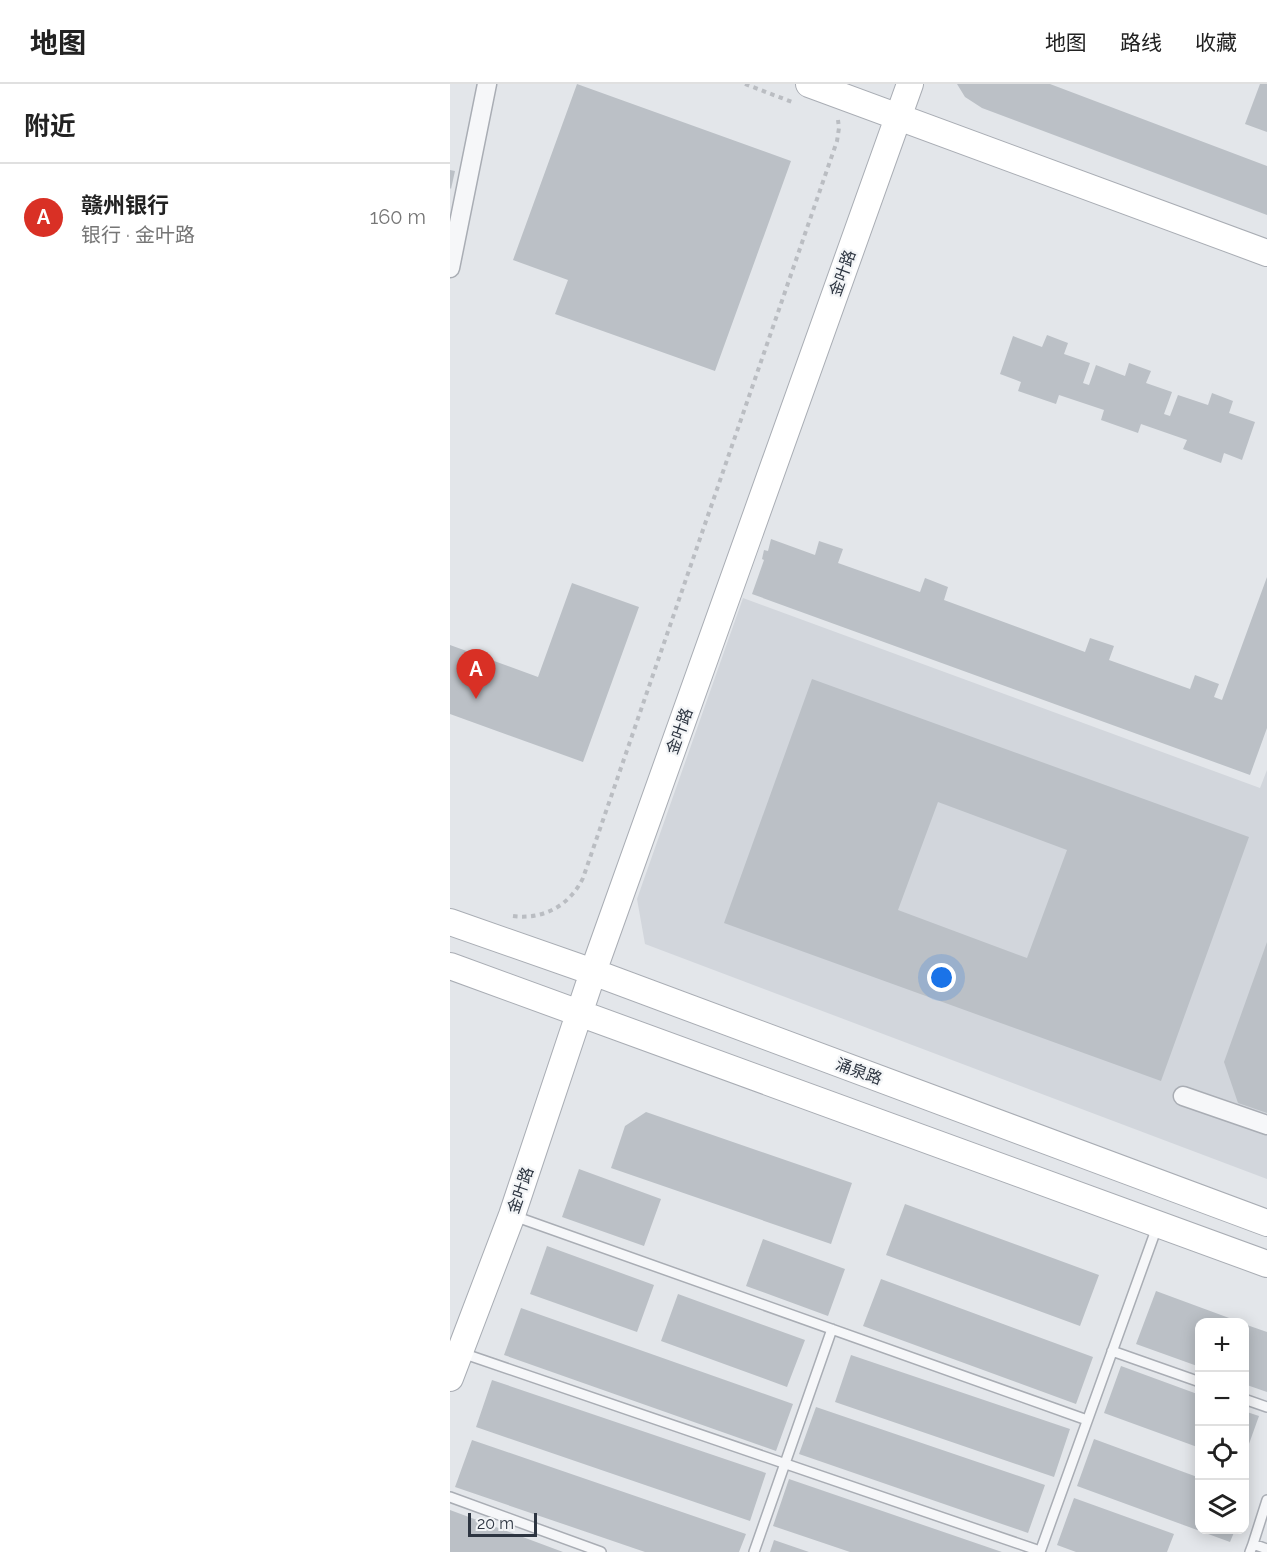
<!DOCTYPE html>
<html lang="zh">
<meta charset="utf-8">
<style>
body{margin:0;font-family:Raleway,"Noto Sans SC",sans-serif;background:#f6f6f6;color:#222}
.controls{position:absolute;right:18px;bottom:18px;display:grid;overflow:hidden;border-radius:12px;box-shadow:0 3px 15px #0003}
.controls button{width:54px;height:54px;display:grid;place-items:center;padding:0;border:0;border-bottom:2px solid #e0e0e0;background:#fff;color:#222;font:30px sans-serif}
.scale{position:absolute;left:18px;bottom:15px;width:69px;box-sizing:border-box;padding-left:6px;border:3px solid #2d3541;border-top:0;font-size:16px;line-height:21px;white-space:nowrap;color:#2d3541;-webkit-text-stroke:4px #f3f5f7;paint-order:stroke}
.you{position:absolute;left:492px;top:894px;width:21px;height:21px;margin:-15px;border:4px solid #fff;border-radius:50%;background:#1a73e8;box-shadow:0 0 0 9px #1a73e833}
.badge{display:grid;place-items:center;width:39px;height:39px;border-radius:50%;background:#d93025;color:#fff;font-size:20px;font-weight:700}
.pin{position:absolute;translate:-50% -50px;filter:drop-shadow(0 2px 3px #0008)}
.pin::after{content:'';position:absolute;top:32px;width:21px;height:18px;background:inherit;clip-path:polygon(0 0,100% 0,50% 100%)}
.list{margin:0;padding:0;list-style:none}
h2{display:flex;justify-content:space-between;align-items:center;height:78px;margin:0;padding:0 24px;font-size:26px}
h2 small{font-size:20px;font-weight:400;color:#767676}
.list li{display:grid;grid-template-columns:39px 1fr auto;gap:18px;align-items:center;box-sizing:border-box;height:108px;padding:0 24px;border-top:2px solid #e0e0e0}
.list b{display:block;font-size:22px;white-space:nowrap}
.list p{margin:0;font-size:20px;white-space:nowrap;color:#767676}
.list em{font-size:20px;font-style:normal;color:#767676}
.icon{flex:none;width:33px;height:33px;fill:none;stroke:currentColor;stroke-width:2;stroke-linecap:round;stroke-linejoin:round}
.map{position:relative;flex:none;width:817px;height:1468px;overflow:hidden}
header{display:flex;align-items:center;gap:36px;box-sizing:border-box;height:84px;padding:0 30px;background:#fff;border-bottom:2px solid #e0e0e0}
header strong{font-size:28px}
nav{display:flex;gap:33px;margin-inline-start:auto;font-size:21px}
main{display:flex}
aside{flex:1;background:#fff}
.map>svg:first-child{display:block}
.built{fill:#d2d6dc}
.building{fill:#bbc0c6;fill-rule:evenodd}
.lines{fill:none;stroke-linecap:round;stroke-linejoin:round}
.lane-casing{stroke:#a9adb4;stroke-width:12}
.street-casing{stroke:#a9adb4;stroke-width:21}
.secondary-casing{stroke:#a9adb4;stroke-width:28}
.path{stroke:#babdc2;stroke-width:4;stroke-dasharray:4.5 4.5;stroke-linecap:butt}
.lane{stroke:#f6f7f9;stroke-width:9}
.street{stroke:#f6f7f9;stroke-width:18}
.secondary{stroke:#fff;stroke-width:26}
.labels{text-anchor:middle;stroke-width:4.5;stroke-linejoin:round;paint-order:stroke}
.street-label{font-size:16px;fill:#2d3541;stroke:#f3f5f7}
</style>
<header>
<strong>地图</strong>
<nav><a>地图</a><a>路线</a><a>收藏</a></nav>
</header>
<main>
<aside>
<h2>附近<small></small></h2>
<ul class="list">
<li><span class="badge">A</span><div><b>赣州银行</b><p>银行 · 金叶路</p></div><em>160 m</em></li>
</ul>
</aside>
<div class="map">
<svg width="817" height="1468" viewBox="0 0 817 1468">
<rect width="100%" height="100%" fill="#e3e6ea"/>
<path class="built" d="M293 514 810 704 817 686V1095L195 860 187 815Z"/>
<path class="building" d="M127 0 341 77 265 287 105 230 118 196 63 176Z
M507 0H600L817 82V131L532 24 515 13Z
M810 0H817V48L795 40Z
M0 86 5 87 1 105 0 104Z
M597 251 618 259 614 270 640 279 633 299 639 301 646 281 675 292 679 279 701 287 696 299 722 308 714 330 720 332 728 311 758 321 762 309 783 317 779 329 805 338 792 376 774 369 771 379 733 365 737 356 691 340 688 349 651 336 654 326 609 311 606 320 568 307 571 298 550 290 563 252 592 263Z
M321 455 365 471 369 457 393 465 388 479 470 508 475 494 498 503 494 516 635 568 640 554 664 562 659 576 740 605 745 591 769 600 764 613 772 616 817 493V644L800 691 302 510 314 476 312 475 314 466 318 467Z
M122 499 189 523 133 678 0 630V561L88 593Z
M362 595 799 753 711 997 274 839ZM488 718 617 766 577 874 448 826Z
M817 858V1029L788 1019 774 978Z
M196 1028 402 1099 381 1160 161 1084 175 1042Z
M129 1085 211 1115 194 1162 112 1133Z
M455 1120 649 1191 630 1242 436 1171Z
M313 1155 395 1185 378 1232 296 1202Z
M97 1162 204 1201 187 1248 80 1210Z
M431 1195 643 1273 626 1320 413 1242Z
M706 1207 790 1238H750V1283L686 1260Z
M228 1210 355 1256 337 1303 211 1257Z
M71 1224 343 1320 326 1367 54 1271Z
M794 1240 817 1248V1308L794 1300Z
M401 1271 620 1345 604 1393 385 1318Z
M671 1282 750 1311V1364L654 1329Z
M42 1296 316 1389 300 1437 26 1343Z
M366 1323 595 1401 578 1449 349 1370Z
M794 1327 809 1332 795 1371H794Z
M644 1355 750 1394V1446H785L780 1458 627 1402Z
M22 1356 296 1450 289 1468H195L5 1403Z
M339 1395 552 1468H400L323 1442Z
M624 1414 724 1450 717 1468H626L607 1461Z
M0 1426 113 1468H0Z
M324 1456 359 1468H320Z"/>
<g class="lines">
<defs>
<path id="lane" d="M64 1132 637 1336
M662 1267 750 1298
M12 1269 590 1467
M794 1315 817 1323
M0 1413 151 1468
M803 1460 817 1416
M304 1468 382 1245
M590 1468 707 1143
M800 1468 803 1460 817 1465"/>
<path id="street" d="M0 184 37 0
M733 1012 817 1041"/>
<path id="secondary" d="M359 0 817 169
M0 838 143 888 817 1139
M0 882 817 1180
M0 1294 62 1131 143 888 460 0"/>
</defs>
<use href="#lane" class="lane-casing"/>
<use href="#street" class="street-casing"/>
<use href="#secondary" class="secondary-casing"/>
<path class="path" d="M295 0 342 18
M63 832C94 836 120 821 133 794L387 57 389 44 388 36"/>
<use href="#lane" class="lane"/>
<use href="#street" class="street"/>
<use href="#secondary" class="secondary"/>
</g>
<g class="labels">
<g class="street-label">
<text transform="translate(392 189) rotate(-70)" y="6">金叶路</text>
<text transform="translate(229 647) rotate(-70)" y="6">金叶路</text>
<text transform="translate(409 987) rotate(20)" y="6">涌泉路</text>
<text transform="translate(70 1106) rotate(-71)" y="6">金叶路</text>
</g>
</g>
</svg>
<div class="controls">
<button>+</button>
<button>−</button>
<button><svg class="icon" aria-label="locate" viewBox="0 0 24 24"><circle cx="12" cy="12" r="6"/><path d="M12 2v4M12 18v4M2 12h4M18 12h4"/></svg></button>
<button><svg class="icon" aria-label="layers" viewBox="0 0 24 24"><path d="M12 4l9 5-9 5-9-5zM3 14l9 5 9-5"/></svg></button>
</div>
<div class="scale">20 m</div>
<div class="you"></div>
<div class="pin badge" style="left:26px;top:615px">A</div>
</div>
</main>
